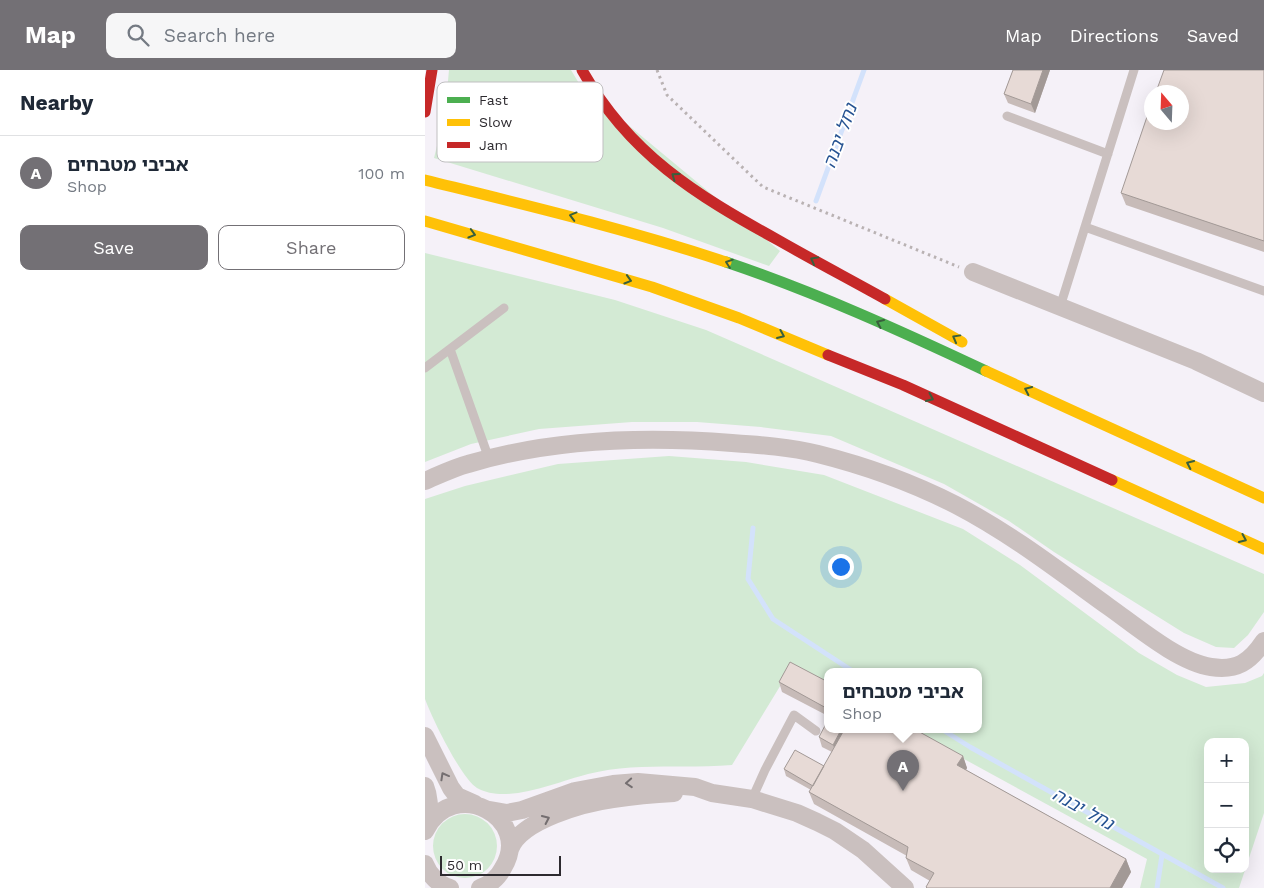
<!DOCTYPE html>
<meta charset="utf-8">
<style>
body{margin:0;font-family:"Work Sans","Noto Sans Hebrew",sans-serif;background:#f6f6f7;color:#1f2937}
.controls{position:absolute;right:15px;bottom:15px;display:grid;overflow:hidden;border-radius:10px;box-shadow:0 5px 20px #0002}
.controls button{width:45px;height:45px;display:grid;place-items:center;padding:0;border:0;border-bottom:1px solid #e0e1e3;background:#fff;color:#1f2937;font:25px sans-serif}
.compass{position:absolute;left:719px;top:15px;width:45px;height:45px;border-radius:50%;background:#fff;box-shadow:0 5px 20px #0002;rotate:341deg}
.scale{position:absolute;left:15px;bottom:12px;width:121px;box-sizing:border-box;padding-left:5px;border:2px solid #2d2a2f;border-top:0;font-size:14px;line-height:18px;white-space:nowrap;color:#2d2a2f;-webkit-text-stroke:4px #fff;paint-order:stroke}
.you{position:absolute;left:415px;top:496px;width:18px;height:18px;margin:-12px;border:4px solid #fff;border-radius:50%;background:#1a73e8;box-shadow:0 0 0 8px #1a73e833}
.badge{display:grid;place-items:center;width:32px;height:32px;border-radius:50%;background:#737075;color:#fff;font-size:16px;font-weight:700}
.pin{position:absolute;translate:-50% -41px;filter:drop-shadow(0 1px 2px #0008)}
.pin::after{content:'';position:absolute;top:26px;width:18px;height:15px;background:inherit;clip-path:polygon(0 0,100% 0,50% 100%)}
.popup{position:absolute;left:399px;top:598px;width:158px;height:65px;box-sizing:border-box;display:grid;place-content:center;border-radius:10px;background:#fff;filter:drop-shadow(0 1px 4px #0005);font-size:16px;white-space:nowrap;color:#747a83}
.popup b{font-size:19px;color:#1f2937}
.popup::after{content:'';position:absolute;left:50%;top:100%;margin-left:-10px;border:10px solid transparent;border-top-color:#fff}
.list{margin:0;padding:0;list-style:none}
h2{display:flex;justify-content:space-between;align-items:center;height:65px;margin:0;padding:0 20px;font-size:21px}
h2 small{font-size:16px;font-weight:400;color:#747a83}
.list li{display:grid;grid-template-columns:32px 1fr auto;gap:15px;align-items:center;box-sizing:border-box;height:75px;padding:0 20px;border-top:1px solid #e0e1e3}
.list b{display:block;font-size:19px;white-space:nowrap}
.list p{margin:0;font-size:16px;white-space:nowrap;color:#747a83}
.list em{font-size:16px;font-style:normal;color:#747a83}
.actions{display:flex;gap:10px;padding:15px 20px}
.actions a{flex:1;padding:11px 0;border:1px solid #737075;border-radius:10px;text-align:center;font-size:18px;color:#737075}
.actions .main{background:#737075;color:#fff}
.icon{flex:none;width:28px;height:28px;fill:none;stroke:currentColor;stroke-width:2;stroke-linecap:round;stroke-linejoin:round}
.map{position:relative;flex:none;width:839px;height:818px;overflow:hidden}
header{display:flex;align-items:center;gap:30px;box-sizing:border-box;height:70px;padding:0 25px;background:#737075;color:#fff}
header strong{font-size:24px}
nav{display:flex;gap:28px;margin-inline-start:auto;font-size:18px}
.search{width:350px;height:45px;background:#f6f6f7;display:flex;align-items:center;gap:12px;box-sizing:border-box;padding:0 18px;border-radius:10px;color:#747a83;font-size:19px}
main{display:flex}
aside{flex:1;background:#fff}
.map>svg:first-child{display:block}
.green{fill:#d3ead4;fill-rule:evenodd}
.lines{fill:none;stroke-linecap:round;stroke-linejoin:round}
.stream{stroke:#d3e2fb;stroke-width:5}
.path{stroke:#b9b2b3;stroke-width:3;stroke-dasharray:2.5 4;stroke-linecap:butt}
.lane{stroke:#cac0bf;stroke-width:9}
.street{stroke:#cac0bf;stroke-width:18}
.fast{stroke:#4caf50;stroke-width:11}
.slow{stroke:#ffc107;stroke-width:11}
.jam{stroke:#c62828;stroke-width:11}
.wall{fill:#c7bbb8}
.shaded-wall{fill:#a29996}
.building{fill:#e7dad6;stroke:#a29996}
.oneway{stroke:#395f3c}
.oneway2{stroke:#746e70}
.labels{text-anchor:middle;stroke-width:4;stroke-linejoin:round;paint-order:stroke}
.water-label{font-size:18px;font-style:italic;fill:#265392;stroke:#fff}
.key{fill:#fff;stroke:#c0bfc1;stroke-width:1}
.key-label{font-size:14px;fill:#2d2a2f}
</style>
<header>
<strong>Map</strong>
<div class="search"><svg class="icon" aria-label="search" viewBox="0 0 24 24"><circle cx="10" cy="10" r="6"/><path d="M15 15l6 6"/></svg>Search here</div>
<nav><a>Map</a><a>Directions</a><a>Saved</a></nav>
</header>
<main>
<aside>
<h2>Nearby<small></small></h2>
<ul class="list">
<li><span class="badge">A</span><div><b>אביבי מטבחים</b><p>Shop</p></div><em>100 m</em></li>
</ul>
<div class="actions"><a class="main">Save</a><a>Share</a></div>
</aside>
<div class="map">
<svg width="839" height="818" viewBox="0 0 839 818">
<rect width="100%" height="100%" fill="#f5f1f8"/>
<path class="green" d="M24 0H146L155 15 355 181 344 196 238 158 9 88 20 43Z
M0 183 190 230 281 260 839 504V542L823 565 809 578 791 577 759 563 629 482 584 451 519 414 406 366 336 357 272 352H207L114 359 46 374 0 392Z
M244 386 321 392 399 405 538 459 595 495 714 583 752 605 781 617 820 613 837 606 839 603V743L814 818H715L722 789 486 660H553V602H403V614L368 595 307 695C259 699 210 692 163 704 131 712 82 735 52 718 36 708 7 648 0 629V429L40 416 133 394ZM783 672H820V799H783Z
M8 776a32 32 0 1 1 64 0a32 32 0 1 1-64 0Z"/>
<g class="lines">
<path class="stream" d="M391 131 439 0
M328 458 323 509 348 549 429 602
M518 660 545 677 798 818
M732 818 737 785"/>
<path class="path" d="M232 0 242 25 338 117 534 197"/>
<path class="lane" d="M582 46 683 84
M660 157 839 221
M635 237 709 0
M25 279 64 389
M0 298 79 238
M327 729 340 700 369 645 391 661"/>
<path class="street" d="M548 202 771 291 839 323
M0 411C14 405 28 398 43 394 127 369 220 366 307 373 336 375 365 377 393 384 441 396 488 413 531 435 585 463 634 501 684 537 711 556 753 592 786 597 812 601 825 592 839 571
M0 666 26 718 32 726 50 734
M0 716C5 728 4 740 4 753
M65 740 82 743 97 740 150 721 188 714 213 712 270 717 287 723 327 729 372 743 392 752 410 761 438 780 480 818
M0 761C28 704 109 748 78 798 73 808 66 814 55 818
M85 779C96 750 159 733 188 729 208 726 229 724 249 723
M0 794C4 805 14 815 25 818"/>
<path class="fast" d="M301 192C390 222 476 261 561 301"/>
<path class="slow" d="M0 110C101 135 202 159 301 192
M0 151 227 217 314 248 403 285
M460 229 537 272
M561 301 839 428
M687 410 839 479"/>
<path class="jam" d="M157 0C204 84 271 125 353 170 388 190 424 209 460 229
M0 42 7 0
M403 285 478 315 687 410"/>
</g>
<path class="wall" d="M588 0H625L610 43 583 33 579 24Z
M839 0V182L701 135 696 123Z
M354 612H403V646L357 622Z
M394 667 538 686 542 698 541 700 701 789 706 802 697 818H501L505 811 486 800 481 788 482 786 389 734 384 722 386 720 361 706 359 699 399 696 407 682 397 677Z"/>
<path class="shaded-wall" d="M618 0H625L610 43 606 34Z
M416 660H425L412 685 408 675Z
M538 686 542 698 537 707 532 695Z
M701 789 706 802 697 818H685Z"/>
<path class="building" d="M588 0H618L606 34 579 24Z
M739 0H839V171L696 123 726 35V52H756V22H731Z
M365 592 403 612V639L354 612Z
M403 650V660H416L408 675 394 667Z
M419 660H491L538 686 532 695 701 789 685 818H502L501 817 509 803 481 788 483 777 384 722Z
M370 680 399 696 388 716 359 699Z"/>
<defs><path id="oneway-chevron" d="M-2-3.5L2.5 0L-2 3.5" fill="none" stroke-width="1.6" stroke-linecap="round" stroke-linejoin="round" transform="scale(1.25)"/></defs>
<g class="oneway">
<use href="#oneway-chevron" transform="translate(250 106) rotate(-144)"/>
<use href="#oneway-chevron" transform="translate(148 146) rotate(-165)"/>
<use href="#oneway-chevron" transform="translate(47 164) rotate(16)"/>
<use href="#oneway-chevron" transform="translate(389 190) rotate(-151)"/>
<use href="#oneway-chevron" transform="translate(304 193) rotate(-161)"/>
<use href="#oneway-chevron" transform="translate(203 210) rotate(17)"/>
<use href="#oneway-chevron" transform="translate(455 253) rotate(-156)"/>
<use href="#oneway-chevron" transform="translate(356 265) rotate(23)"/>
<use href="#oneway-chevron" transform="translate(531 268) rotate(-151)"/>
<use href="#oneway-chevron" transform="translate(603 320) rotate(-155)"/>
<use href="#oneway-chevron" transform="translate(505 328) rotate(24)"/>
<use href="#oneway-chevron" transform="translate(765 394) rotate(-155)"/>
<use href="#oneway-chevron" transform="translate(818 469) rotate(24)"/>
</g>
<g class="oneway2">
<use href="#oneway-chevron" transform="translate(19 706) rotate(-119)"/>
<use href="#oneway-chevron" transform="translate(204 713) rotate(176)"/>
<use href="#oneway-chevron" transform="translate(121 749) rotate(-25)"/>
</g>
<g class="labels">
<g class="water-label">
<text transform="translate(415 66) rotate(-70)" y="6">נחל יבנה</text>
<text transform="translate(658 739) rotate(29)" y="6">נחל יבנה</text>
</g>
</g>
<rect x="12" y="12" width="166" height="80" rx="8" class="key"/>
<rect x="22" y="27" width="23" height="6" fill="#4caf50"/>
<rect x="22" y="49" width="23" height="7" fill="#ffc107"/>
<rect x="22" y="72" width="23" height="6" fill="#c62828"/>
<g class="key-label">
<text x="54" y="35">Fast</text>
<text x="54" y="57">Slow</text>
<text x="54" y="80">Jam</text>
</g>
</svg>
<div class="controls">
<button>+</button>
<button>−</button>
<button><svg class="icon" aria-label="locate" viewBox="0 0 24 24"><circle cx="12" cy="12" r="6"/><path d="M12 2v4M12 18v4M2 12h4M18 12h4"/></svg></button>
</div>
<svg class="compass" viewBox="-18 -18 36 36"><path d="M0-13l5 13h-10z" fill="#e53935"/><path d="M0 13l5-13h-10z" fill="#747a83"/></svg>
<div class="scale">50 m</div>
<div class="you"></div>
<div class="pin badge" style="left:478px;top:721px">A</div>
<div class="popup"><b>אביבי מטבחים</b>Shop</div>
</div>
</main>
